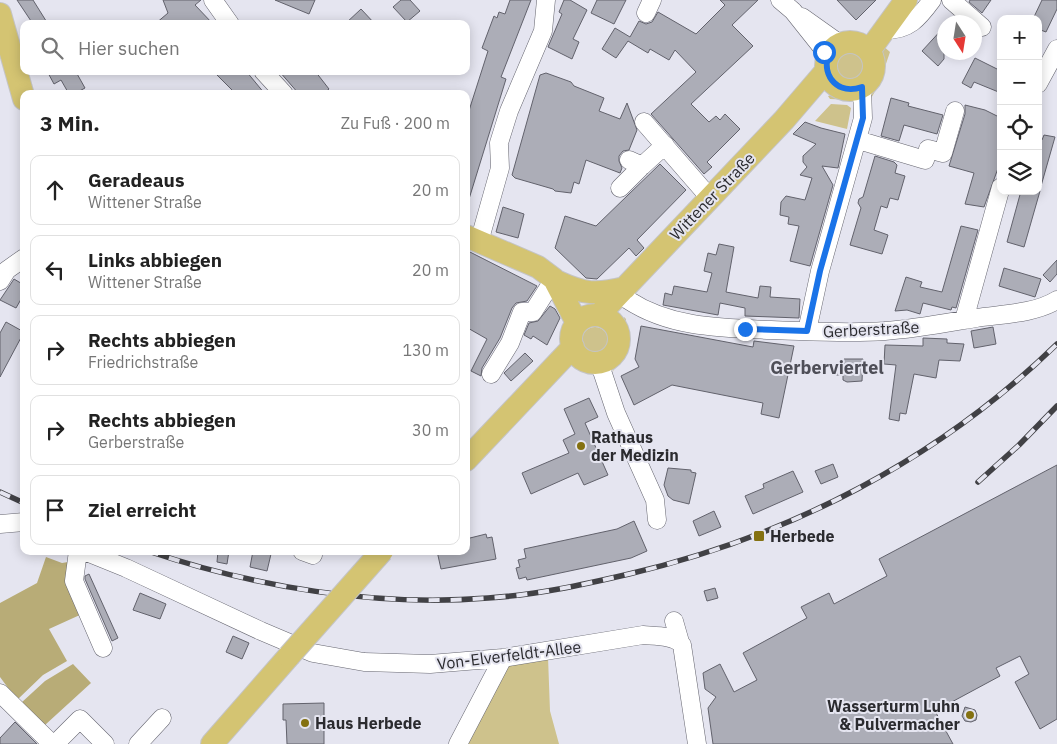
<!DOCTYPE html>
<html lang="de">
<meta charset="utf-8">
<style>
body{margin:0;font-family:"IBM Plex Sans",sans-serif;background:#f2f2f2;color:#222}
.controls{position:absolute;right:15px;top:15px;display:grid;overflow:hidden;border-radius:10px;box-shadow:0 2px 12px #0003}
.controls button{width:45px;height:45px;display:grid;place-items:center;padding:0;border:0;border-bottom:1px solid #e0e0e0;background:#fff;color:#222;font:25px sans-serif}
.compass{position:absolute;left:937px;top:15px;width:45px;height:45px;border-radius:50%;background:#fff;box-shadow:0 2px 12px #0003;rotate:168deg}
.stop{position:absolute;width:15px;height:15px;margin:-11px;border:4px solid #1a73e8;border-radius:50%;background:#fff}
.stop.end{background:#1a73e8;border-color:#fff;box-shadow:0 1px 5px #0008}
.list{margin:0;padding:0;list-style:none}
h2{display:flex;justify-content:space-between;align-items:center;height:65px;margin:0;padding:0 20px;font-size:21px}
h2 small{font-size:16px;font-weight:400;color:#767676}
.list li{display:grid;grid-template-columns:32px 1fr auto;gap:15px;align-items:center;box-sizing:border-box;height:70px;margin:0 10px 10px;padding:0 10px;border:1px solid #e0e0e0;border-radius:10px}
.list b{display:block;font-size:19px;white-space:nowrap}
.list p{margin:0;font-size:16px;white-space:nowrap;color:#767676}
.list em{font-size:16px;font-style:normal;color:#767676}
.icon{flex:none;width:28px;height:28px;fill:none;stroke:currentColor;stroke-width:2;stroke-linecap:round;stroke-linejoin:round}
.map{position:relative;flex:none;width:1057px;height:744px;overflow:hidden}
.search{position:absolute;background:#fff;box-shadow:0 2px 12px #0003;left:20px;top:20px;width:450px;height:55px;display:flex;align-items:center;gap:12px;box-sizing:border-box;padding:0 18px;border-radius:10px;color:#767676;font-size:19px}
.panel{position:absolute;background:#fff;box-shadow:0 2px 12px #0003;left:20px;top:90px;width:450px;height:465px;border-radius:10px}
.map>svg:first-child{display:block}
.green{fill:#cec28c}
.forest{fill:#b8ac77}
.building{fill:#acadb7;stroke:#62626c}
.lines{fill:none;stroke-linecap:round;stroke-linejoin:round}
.minor-casing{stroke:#666670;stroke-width:19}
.major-casing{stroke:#c4c4c5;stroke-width:24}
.minor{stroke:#fff;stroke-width:18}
.major{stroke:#d4c472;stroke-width:22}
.rail-casing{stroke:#414145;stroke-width:5.5}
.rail{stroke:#e5e5f0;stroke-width:4;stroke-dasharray:11;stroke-linecap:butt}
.major-bridge-casing{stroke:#c4c4c5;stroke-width:24;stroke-linecap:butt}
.major-bridge{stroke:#d4c472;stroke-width:22}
.route{stroke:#1a73e8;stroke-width:6}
.poi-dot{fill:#847111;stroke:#e5e5f0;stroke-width:2}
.labels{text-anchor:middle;stroke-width:4;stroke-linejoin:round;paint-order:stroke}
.street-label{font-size:16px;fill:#2b2b2f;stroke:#e5e5f0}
.poi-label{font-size:16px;font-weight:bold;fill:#2b2b2f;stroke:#e5e5f0;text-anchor:start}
.neighbourhood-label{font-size:18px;font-weight:bold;fill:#4e4e57;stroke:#e5e5f0}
</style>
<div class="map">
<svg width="1057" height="744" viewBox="0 0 1057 744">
<rect width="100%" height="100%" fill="#e5e5f0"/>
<path class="green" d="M882 45 890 52C887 61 875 97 869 100 870 89 877 83 879 73 881 63 879 55 882 45Z
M836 66a14 14 0 1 1 28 0a14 14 0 1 1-28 0Z
M835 94 857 95 856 100 830 99 828 96Z
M831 104 847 105 851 108 847 129 815 121Z
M624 317 626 319 627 347 612 373 624 346Z
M582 340a13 13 0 1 1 26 0a13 13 0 1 1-26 0Z
M548 657 550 711 559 744H463L507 662Z"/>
<path class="forest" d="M46 557 62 563 74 561 82 614 49 629 67 661 43 675 17 700 0 677V603L37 583Z
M73 664 91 683 45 725 21 703 45 681Z"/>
<path class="building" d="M17 0H33L48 24H33Z
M163 0H201L195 5 213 24H155L168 13Z
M275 0H315L309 14Z
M401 0H410L420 11 407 22 393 7Z
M510 0H531L501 77 506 79 469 199H466V120L488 51 482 48 494 16 497 18 499 12 505 14Z
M564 0H570L587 10 573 39 579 42 572 59 548 47 562 14 559 12Z
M597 0H626L614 24 591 13Z
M720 0H758L732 25 753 46 691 104 709 122 716 116 720 120 725 114 740 129 707 162 712 167 704 174 651 114 696 72 675 50 669 60 650 49 648 53 628 41 616 58 602 49 615 28 630 37 639 21 646 24 652 22 658 12 696 34 725 5Z
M837 0H876L856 20Z
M970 0H991L982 13 969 2Z
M1042 0H1057V9L1046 32 1038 29V19H1033Z
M361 9 375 24H345Z
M944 27V59L938 66 922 51Z
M975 58 1001 71V93L974 82 971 88 962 83Z
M47 71H77L76 72 85 88 74 94H69L61 80 54 84Z
M213 71H246L265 94H236Z
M279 71H315L329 89 323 94H299Z
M546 73 571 82 574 86 604 98 599 111 620 119 627 103 637 130 629 150 623 151 619 156V161L622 168 620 173 586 160 579 184 574 182 571 193 555 191 553 189 515 178 512 175 540 75Z
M891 98 909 103 908 106 943 115 937 134 904 125 899 141 881 136Z
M965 105 985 110 1001 118V160L984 207 965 204 974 173 949 166 965 114Z
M805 122 821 128 845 134 838 168 822 166 833 185 810 266 790 261 799 226 788 224 789 217 780 215 781 202 786 196 805 200 812 178 800 175 807 167 803 162V156L816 144 793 134Z
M1044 135 1055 137 1041 186 1038 185V139L1042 140Z
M875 156 894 162 897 165 895 173 905 176 898 200 890 198 887 208 881 206 874 230 888 235 882 254 850 245 861 208 858 203 859 199 863 197Z
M660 164 686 190 637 240 644 248 636 256 629 248 597 279 586 278 555 248 565 216 596 226Z
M1021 191H1040L1024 247 1007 242Z
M503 207 524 214 518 238 496 232Z
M961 226 978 230 956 308 952 307 951 310 923 303 920 314 907 310 895 311 906 277 922 282 920 287 942 292Z
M719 244 734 247 726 292 758 298 760 286 771 287 770 297 800 299 799 318 745 316V308L720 303 718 315 663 305 665 293 672 295 674 286 707 292 712 273 704 271 708 253 716 255Z
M466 250 537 286 527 301 516 303 512 308 500 338 482 368 481 376 471 371 487 339 466 327Z
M1057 260V274L1050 282 1043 275Z
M1004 268 1041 279 1035 297 999 286Z
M14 279 24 285V294L16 308 0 300Z
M550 306 555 309 560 318 547 345 533 336 531 339 524 335 529 323 538 321Z
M6 322 24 332 0 377V333Z
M641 326 753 347 754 341 794 346 779 418 761 414 763 403 672 385 634 405 621 376 639 367 635 359Z
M993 327 996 344 974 348 971 331Z
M923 338 947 339V343L964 344 960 361 939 360 936 378 914 374 906 414 900 413 899 421 889 419 896 365 884 364 885 345 923 346Z
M525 353 533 361 511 381 504 373Z
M844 359H863L862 381 847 382 843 380V375H836V364H844Z
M589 398 598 417 585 423 608 475 584 485 578 473 531 494 522 473 569 453 563 440 575 434 564 409Z
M833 464 838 477 821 484 815 471Z
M1057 465V719L1040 729 1015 682 1029 674 1020 656 996 668 1000 676 935 711 953 744H713L708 708 716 697 705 689 703 673 720 664 734 692 757 680 743 653 807 618 801 607 829 593 834 604 887 576 879 559Z
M668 468 691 470V472L696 473 689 504 673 500 668 496 664 485Z
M793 471 803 492 753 514 745 496 764 488 763 484Z
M714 511 721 527 699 536 693 521Z
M634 521 647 551 631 558 527 580 526 577 519 579 516 568 520 567 518 560 526 558 524 549 617 529Z
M486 534 487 538 492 537 496 559 441 569 437 551H466V539Z
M218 551H229L227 564 217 562Z
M253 551 271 554 267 571 250 567Z
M89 574 118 638 112 641 85 579V576Z
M715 588 718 598 707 601 704 591Z
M140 593 166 604 160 619 133 610Z
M233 636 249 643 242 659 226 652Z
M324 703V744H287L286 720H283V704Z
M965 707 975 710 977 715 976 720 971 722 965 721 962 716Z
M15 722 37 744H0V738Z"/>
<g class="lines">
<defs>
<path id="minor" d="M213 0 230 24
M780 0 793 11 828 55
M951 0 982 27
M646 13 652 0
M802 17 840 44
M885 30C909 30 918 19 932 0
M263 71 284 94
M1038 84 1057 49
M644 122 710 198
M858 140 925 160 928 149 943 153 955 111
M629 160 642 166 665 145
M620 188 642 166
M479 242 500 168 499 143 509 111 543 31 546 0
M0 281 7 270 24 258
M628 300C671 328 721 328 771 330 809 331 847 334 885 331 915 329 946 323 976 318 1002 314 1034 314 1057 300
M964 320 1001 187
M807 331 820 271 863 118 862 87
M599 362 616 413 655 500 657 520
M491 374 510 343 522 312H533L554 279
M0 524 24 522
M78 551 74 581 103 648
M84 551 126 568 261 631 313 653 364 662 430 664 503 658 643 635C654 636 675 635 682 645L697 744
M302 551 313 555
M674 621 680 642
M0 693 52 744
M55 744 80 719 105 744
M138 744 162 718
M458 744 503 658"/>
<path id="major" d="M0 14 24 99
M826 66a24 24 0 1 1 48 0a24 24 0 1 1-48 0Z
M869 51 906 0
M466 236 538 267 554 279 577 323
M558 282C584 294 596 295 625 288
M599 315 784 120 826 71
M571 339a24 24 0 1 1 48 0a24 24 0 1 1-48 0Z
M466 460 573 347
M212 744 289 656"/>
</defs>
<use href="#minor" class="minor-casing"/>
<use href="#major" class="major-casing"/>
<use href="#minor" class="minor"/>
<use href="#major" class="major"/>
<defs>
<path id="rail" d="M978 482 1019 445 1057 406
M0 492 24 503
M148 551C255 587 375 607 488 598 536 595 582 585 629 574 790 536 938 460 1057 344"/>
</defs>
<use href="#rail" class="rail-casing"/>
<use href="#rail" class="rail"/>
<defs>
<path id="major-bridge" d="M289 656 382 551"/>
</defs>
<use href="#major-bridge" class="major-bridge-casing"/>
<use href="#major-bridge" class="major-bridge"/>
</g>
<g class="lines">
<path class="route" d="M745 329 807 331 820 271 863 118 862 87C839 95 822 78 828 55L824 52"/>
</g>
<g class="poi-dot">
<circle cx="581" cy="446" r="5"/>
<rect x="753" y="530" width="12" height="12" rx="2.5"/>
<circle cx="970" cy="715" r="5"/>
<circle cx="305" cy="723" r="5"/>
</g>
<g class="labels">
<g class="street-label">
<text transform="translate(712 196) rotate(-46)" y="6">Wittener Straße</text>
<text transform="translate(871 329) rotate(-3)" y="6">Gerberstraße</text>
<text transform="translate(509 655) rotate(-7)" y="6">Von-Elverfeldt-Allee</text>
</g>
<g class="poi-label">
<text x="591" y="443">Rathaus<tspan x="591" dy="18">der Medizin</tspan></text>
<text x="770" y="542">Herbede</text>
<text x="960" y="712" text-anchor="end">Wasserturm Luhn<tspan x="960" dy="18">&amp; Pulvermacher</tspan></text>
<text x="315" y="729">Haus Herbede</text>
</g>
<g class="neighbourhood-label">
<text x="827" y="374">Gerberviertel</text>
</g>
</g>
</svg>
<div class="controls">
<button>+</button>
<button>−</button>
<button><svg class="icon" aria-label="locate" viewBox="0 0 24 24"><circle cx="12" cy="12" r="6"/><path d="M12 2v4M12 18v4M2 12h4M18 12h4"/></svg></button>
<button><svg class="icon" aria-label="layers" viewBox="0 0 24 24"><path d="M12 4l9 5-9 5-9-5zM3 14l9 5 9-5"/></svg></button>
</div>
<svg class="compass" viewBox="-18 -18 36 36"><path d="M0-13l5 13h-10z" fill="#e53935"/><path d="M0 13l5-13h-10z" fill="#767676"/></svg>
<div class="stop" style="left:824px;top:52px"></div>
<div class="stop end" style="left:745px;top:329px"></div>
<div class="search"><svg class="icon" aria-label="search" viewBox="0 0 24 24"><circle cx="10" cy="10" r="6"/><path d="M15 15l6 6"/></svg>Hier suchen</div>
<section class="panel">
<h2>3 Min.<small>Zu Fuß · 200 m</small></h2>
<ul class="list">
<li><svg class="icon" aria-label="ahead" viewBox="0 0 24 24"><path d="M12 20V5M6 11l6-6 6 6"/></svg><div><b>Geradeaus</b><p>Wittener Straße</p></div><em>20 m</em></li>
<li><svg class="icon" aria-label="left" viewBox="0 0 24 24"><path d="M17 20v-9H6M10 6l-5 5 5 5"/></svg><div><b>Links abbiegen</b><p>Wittener Straße</p></div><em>20 m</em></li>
<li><svg class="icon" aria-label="right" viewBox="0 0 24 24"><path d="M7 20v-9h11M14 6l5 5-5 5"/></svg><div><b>Rechts abbiegen</b><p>Friedrichstraße</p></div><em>130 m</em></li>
<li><svg class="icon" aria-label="right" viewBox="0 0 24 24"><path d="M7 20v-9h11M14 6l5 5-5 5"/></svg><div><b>Rechts abbiegen</b><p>Gerberstraße</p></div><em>30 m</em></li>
<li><svg class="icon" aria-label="arrive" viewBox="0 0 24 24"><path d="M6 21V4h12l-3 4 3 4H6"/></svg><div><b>Ziel erreicht</b></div></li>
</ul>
</section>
</div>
